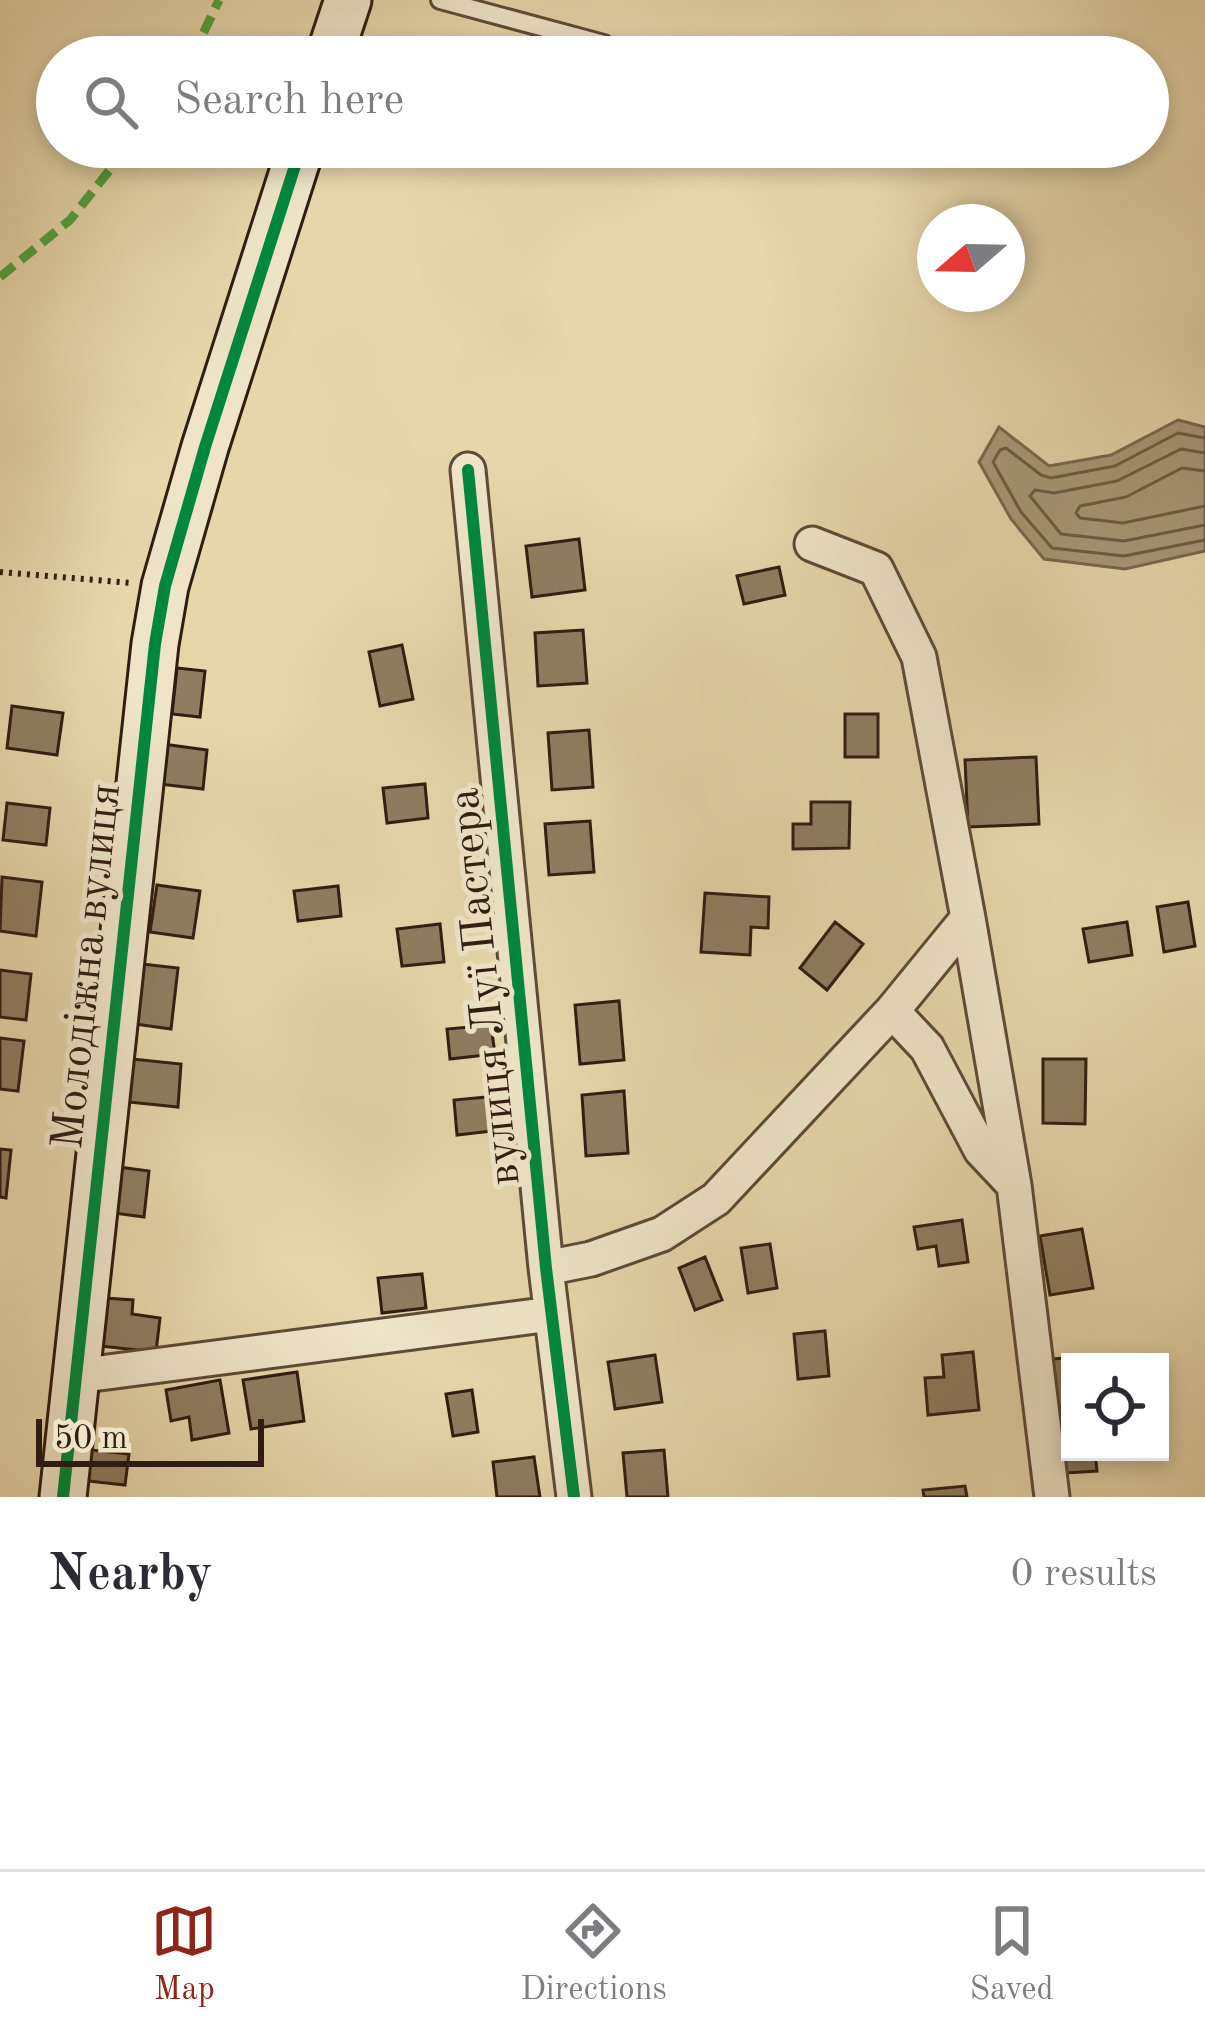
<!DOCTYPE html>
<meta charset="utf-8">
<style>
body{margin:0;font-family:"Old Standard TT",serif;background:#f7f7f7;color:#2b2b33}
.controls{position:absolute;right:36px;bottom:36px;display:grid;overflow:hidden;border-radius:0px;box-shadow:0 6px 18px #0003}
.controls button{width:108px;height:108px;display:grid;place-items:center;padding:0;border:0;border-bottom:3px solid #e1e1e2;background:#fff;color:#2b2b33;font:60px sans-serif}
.compass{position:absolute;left:917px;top:204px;width:108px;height:108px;border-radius:50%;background:#fff;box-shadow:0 6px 18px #0003;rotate:250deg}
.scale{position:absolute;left:36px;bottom:30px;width:228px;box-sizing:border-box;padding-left:12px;border:6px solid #311c11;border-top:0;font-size:33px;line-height:42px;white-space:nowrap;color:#311c11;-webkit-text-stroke:9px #efe4c8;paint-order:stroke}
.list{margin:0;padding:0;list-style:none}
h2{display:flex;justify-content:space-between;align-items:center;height:156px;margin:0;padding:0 48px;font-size:51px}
h2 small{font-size:39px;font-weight:400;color:#7c7c81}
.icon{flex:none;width:66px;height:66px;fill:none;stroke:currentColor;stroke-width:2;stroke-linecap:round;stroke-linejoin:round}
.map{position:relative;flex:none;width:1205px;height:1497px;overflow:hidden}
.search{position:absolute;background:#fff;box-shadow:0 6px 18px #0003;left:36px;right:36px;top:36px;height:132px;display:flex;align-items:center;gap:30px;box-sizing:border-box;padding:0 42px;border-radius:66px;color:#7c7c81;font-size:45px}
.sheet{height:372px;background:#fff}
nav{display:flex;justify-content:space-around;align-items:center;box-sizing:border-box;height:168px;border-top:3px solid #e1e1e2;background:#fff;font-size:33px;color:#7c7c81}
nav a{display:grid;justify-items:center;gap:6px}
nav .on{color:#8f2418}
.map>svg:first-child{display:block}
.water{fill:#a89776;stroke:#78664e;stroke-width:3}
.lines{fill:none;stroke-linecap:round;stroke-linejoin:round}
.shore{stroke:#6c5a44;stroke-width:3}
.building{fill:#8f7d61;stroke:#311c11;stroke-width:3}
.lane-casing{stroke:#5e4a37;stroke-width:22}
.street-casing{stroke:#5e4a37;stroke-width:39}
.secondary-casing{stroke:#311c11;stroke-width:51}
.path{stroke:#311c11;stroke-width:6;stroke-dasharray:3 6;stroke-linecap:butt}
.lane{stroke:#efe4c8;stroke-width:16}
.street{stroke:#efe4c8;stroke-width:33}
.secondary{stroke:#efe4c8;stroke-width:45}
.quiet{stroke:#52a13f;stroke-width:9;stroke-dasharray:18 9;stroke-linecap:butt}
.cycleway-casing{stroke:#efe4c8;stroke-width:20}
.cycleway{stroke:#00873e;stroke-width:12}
.labels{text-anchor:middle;stroke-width:10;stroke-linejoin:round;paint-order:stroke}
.street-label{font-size:45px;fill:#311c11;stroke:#efe4c8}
</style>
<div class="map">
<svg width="1205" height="1497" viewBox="0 0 1205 1497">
<rect width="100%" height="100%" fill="#e6d6aa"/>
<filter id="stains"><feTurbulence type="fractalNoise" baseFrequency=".00167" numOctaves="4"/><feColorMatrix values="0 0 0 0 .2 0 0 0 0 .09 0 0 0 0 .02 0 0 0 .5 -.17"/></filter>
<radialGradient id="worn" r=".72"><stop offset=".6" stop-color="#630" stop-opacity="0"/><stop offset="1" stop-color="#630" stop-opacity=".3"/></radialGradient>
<path class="water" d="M1178 420 1205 427V551L1125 569 1044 559 1011 519 979 462 999 427 1049 466 1111 455Z"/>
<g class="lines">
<path class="shore" d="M1205 438 1178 433 1115 466 1051 478 1041 475 1006 448 1000 450 993 462 1021 512 1052 548 1124 556 1205 540
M1205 453 1181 449 1117 481 1054 493 1035 490 1030 496 1061 534 1124 541 1205 525
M1205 471 1182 468 1126 497 1080 506 1076 513 1080 518 1123 523 1205 506"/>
</g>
<path class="building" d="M579 539 585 590 532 597 526 546Z
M779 567 785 595 744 604 737 576Z
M583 630 587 683 538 686 535 633Z
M402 645 413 699 380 706 369 652Z
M177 668 205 671 200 717 172 714Z
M12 706 63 713 57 755 7 748Z
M845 714H878V757H845Z
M589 730 593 787 552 790 548 733Z
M163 744 207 750 203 789 159 784Z
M1036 757 1039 824 968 827 965 760Z
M425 784 428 818 387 823 383 788Z
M811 802H850L849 848 793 849V824H811Z
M7 803 50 808 46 845 3 840Z
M590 821 594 872 549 875 545 824Z
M2 877 42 882 36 936 0 931Z
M157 885 200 891 193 938 150 932Z
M338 886 341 916 298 921 294 891Z
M705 893 769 897 768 928 751 927 750 955 701 952Z
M1188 902 1195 946 1164 952 1157 907Z
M835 922 863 944 827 990 800 968Z
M1127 922 1132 955 1089 962 1083 929Z
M440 924 444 962 402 966 397 929Z
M142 964 178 968 171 1029 135 1024Z
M0 970 31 974 26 1020 0 1017Z
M619 1001 624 1060 580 1064 575 1005Z
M491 1025 495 1054 450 1059 447 1029Z
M0 1038 24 1041 18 1091 0 1089Z
M132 1059 181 1064 178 1107 128 1102Z
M1043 1059H1086L1085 1124 1043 1123Z
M624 1091 628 1153 586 1156 582 1095Z
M498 1096 501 1130 457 1135 454 1100Z
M0 1149 11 1150 6 1198 0 1197Z
M119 1167 149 1171 144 1217 114 1213Z
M962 1220 968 1262 939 1266 936 1246 918 1249 914 1227Z
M1082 1229 1093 1288 1050 1295 1040 1236Z
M770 1244 777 1288 748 1293 741 1248Z
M705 1257 722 1300 695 1310 679 1268Z
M422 1274 426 1308 382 1313 378 1278Z
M105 1298 133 1300 132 1314 160 1318 156 1352 100 1346Z
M825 1331 829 1376 798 1379 794 1334Z
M973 1352 979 1410 928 1415 925 1378 944 1377 942 1355Z
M655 1355 662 1402 615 1409 608 1362Z
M1094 1356V1362H1070V1406L1058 1407 1053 1359Z
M297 1372 304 1421 251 1429 243 1380Z
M220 1380 229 1433 192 1440 189 1417 171 1421 166 1390Z
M472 1390 478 1432 453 1436 446 1394Z
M1070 1424V1452H1095L1097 1471 1066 1473 1061 1425Z
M91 1450 129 1454 125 1485 88 1481Z
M664 1450 668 1497H627L623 1453Z
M534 1457 540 1497H497L493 1462Z
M965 1486 967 1497H924L923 1490Z"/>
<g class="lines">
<defs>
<path id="lane" d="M440 0 604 44"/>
<path id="street" d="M468 470 546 1268 574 1497
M968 918 1014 1185 1052 1497
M892 1011 927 1048 981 1150 1014 1185
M546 1268 591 1259 662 1234 716 1199 892 1011 968 918 919 657 876 569 812 544
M77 1376 551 1314"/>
<path id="secondary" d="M329 57 348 0
M63 1497 155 644 165 586 205 447 301 147"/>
</defs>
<use href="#lane" class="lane-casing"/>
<use href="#street" class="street-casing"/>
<use href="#secondary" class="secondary-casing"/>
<path class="path" d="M0 572 131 583"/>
<use href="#lane" class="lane"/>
<use href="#street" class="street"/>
<use href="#secondary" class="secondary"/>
<path class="quiet" d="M192 57 219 0
M0 277 70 220 128 147"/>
<defs>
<path id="cycleway" d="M468 470 546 1268 574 1497
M63 1497 155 644 165 586 205 447 301 147"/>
</defs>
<use href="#cycleway" class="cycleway-casing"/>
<use href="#cycleway" class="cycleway"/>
</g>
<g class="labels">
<g class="street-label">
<text transform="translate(84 966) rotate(-84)" y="16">Молодіжна вулиця</text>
<text transform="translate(482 987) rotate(-96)" y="16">вулиця Луї Пастера</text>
</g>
</g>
<rect width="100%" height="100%" filter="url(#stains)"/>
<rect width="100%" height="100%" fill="url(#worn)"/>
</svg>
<div class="controls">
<button><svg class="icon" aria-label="locate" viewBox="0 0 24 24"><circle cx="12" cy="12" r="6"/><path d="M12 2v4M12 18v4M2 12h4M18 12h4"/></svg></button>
</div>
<svg class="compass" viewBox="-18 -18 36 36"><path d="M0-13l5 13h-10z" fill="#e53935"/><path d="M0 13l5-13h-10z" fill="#7c7c81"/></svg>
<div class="scale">50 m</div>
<div class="search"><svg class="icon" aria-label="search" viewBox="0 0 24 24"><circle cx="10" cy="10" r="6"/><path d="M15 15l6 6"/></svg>Search here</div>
</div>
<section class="sheet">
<h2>Nearby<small>0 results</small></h2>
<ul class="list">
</ul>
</section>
<nav>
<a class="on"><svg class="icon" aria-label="map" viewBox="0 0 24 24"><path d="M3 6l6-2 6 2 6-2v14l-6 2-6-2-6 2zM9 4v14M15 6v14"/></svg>Map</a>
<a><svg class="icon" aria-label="directions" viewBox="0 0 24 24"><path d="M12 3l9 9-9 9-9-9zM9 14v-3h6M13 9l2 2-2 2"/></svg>Directions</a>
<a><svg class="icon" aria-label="saved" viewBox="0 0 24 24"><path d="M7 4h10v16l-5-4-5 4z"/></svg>Saved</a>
</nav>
